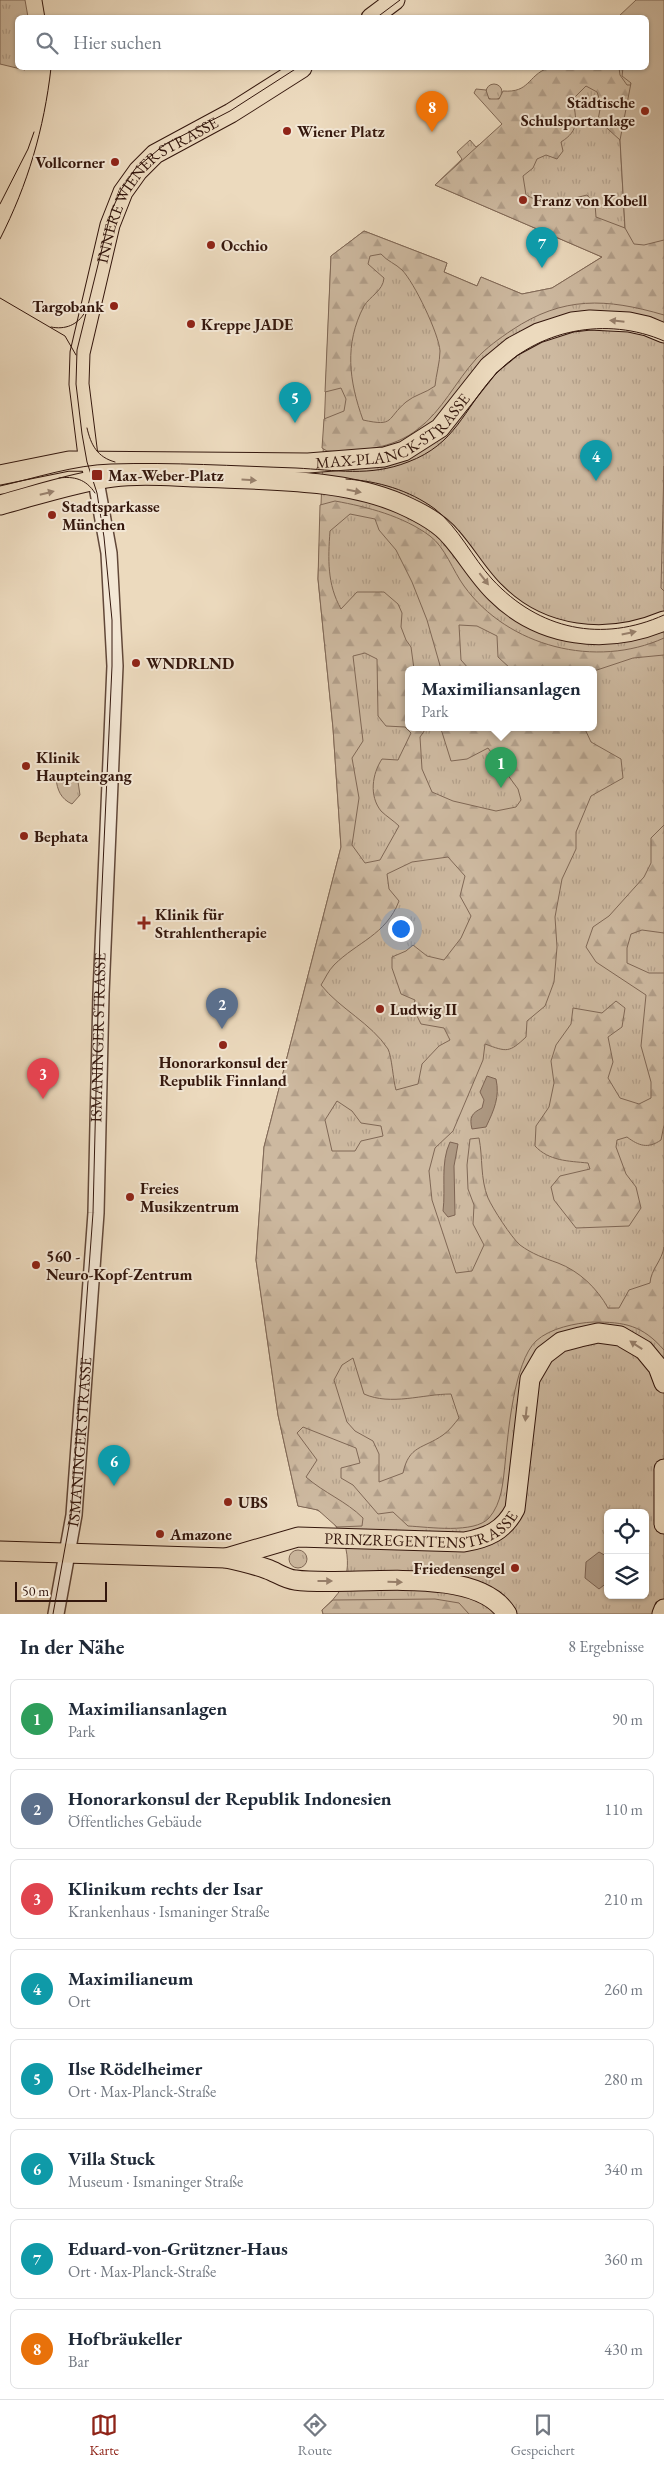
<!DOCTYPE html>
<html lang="de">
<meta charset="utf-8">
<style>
body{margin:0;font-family:"EB Garamond",serif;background:#f6f6f7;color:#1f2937}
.controls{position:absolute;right:15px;bottom:15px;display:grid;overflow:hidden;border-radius:8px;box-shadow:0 1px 4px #0004}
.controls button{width:45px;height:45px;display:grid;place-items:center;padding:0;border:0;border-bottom:1px solid #e0e1e3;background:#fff;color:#1f2937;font:25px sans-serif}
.scale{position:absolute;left:15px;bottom:12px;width:92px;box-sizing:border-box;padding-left:5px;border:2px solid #34170d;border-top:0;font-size:14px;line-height:18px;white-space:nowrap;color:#34170d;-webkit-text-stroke:4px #f3e7d5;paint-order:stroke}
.you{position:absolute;left:400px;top:928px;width:18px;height:18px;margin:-12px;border:4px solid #fff;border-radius:50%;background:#1a73e8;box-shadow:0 0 0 8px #1a73e833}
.badge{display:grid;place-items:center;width:32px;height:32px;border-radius:50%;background:#8f2418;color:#fff;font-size:16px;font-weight:700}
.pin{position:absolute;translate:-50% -41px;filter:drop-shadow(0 1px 2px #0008)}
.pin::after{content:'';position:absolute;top:26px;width:18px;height:15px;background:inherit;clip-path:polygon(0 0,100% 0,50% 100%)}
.popup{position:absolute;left:405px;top:666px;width:192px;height:65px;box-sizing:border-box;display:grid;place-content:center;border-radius:8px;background:#fff;filter:drop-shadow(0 1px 4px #0005);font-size:16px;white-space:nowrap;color:#747a83}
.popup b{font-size:19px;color:#1f2937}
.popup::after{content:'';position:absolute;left:50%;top:100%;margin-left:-10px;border:10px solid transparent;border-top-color:#fff}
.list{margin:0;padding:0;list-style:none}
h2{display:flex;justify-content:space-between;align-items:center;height:65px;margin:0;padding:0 20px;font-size:21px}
h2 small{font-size:16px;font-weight:400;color:#747a83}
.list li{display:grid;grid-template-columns:32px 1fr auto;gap:15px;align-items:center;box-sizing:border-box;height:80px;margin:0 10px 10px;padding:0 10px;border:1px solid #e0e1e3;border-radius:8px}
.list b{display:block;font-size:19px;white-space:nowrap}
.list p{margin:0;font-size:16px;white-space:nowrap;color:#747a83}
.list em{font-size:16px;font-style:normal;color:#747a83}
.icon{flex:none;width:28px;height:28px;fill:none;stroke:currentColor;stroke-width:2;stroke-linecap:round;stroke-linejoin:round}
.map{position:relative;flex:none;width:664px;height:1614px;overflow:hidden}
.search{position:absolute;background:#fff;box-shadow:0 1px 4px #0004;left:15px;right:15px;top:15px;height:55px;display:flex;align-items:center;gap:12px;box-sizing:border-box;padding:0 18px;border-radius:8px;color:#747a83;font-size:19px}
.sheet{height:785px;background:#fff}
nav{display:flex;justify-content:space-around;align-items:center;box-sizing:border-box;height:70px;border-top:1px solid #e0e1e3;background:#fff;font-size:14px;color:#747a83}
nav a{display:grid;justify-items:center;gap:2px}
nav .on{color:#8f2418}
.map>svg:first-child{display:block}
.grass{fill:url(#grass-tufts);stroke:#806856;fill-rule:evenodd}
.forest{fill:url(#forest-firs);stroke:#806856;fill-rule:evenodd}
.garden{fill:url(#garden-dots);stroke:#806856}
.pitch{fill:#cdb9a0;stroke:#806856}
.water{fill:#ad9882;stroke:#7d6453}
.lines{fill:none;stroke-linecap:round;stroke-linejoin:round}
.minor-casing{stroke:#624839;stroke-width:18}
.major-casing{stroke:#34170d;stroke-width:21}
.minor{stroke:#f3e7d5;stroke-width:15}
.major{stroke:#ecdabe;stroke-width:19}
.tram{stroke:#34170d;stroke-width:1}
.oneway{fill:#99826e}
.poi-dot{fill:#8f2418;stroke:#f3e7d5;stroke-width:2}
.labels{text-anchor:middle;stroke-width:4;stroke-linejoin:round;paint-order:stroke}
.poi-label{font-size:16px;font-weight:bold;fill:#34170d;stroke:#f3e7d5;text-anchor:start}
.street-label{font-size:16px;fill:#34170d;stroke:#f3e7d5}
</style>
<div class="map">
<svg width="664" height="1614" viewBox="0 0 664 1614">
<defs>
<pattern id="grass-tufts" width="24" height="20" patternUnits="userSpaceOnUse" patternTransform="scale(1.25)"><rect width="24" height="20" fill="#cdb9a0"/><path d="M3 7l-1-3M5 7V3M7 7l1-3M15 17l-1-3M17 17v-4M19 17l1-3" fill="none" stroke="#b19e89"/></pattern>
<pattern id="forest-firs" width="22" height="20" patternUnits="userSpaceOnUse" patternTransform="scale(1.25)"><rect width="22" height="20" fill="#cdb9a0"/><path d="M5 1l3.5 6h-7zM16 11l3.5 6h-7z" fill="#b19e89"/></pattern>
<pattern id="garden-dots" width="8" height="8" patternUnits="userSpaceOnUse" patternTransform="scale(1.25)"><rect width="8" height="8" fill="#cdb9a0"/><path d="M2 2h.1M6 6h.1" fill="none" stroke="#b19e89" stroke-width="1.8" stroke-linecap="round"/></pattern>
</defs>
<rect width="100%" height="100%" fill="#ecdabe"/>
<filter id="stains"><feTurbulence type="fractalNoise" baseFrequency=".004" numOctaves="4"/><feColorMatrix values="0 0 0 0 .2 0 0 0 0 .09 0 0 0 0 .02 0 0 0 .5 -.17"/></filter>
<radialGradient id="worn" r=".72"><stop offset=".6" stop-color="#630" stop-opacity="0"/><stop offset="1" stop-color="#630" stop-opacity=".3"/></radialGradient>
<path class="grass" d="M0 0H25L28 17 18 18V68H26L25 70 0 64Z
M565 68H623L631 83 620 140 664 240V1614H323L322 1610C330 1603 337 1596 342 1587 355 1561 344 1523 317 1510 312 1508 304 1507 298 1506L278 1415 256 1260 264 1147 341 847 333 728 318 579 331 256 364 231 447 263 444 272 477 286 481 277 522 294 552 288 602 257 435 185 462 159 457 152 470 140 476 147 483 142ZM408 669H594V727H408ZM608 1513H645V1595H608Z
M486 92a8 8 0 1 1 16 0a8 8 0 1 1-16 0Z
M77 775 80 795 72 804C61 799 57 790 56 778Z
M289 1559a9 9 0 1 1 18 0a9 9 0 1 1-18 0Z"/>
<path class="forest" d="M548 68H619L620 75 627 85H635L664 224V315C606 298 563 296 512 330 500 338 486 348 476 359 456 381 442 411 418 429 393 449 358 452 327 451L322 448 324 419 344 411 346 399 341 388 325 392 331 256 364 231 447 263 444 272 477 286 481 277 522 294 552 288 602 257 435 185 502 124 474 93 476 89 486 90 489 99H499L503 91C530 93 527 76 548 68ZM586 86 597 92 601 104 598 120 620 140 625 228 596 217 595 204 587 195C561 201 552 209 526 195L523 176 533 168 537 159 546 155 557 159 563 151 561 142C580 130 576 120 573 99ZM381 254C387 261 396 264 402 270 414 282 439 334 440 351 440 362 436 375 435 386 426 393 414 395 406 402 386 419 395 427 363 420 349 381 344 344 364 306 370 296 383 291 384 278L368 264 370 256Z
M335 501C368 507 403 516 430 536 445 547 453 571 464 586 508 647 596 669 664 638V655L633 658 594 671 511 669 498 657 497 636 477 626 459 625 461 660 469 669H441L427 620 412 582 396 550 379 530 375 519 350 514 330 531C328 559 327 584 341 609L357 592H384L398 604 402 613 401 627 406 640 411 647 414 669H408V727H427L420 737 422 769 432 792 453 801 496 811 516 807 521 800 518 789 488 748 467 759 451 761 441 729 432 727H584L591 742 621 759 623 778 591 796 576 832V849L562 879 555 917 557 947 554 982 545 1006 527 1021 526 1037C509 1053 507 1052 485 1044L483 1060 453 1131 435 1148 429 1171 432 1200 456 1273 472 1271 484 1245 473 1224 474 1205 468 1189 467 1165 470 1139 479 1138C483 1158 480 1178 488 1198 493 1209 511 1237 520 1245 532 1254 544 1258 558 1263 579 1271 597 1288 608 1308H619L629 1290 650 1283C651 1269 662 1261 664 1247V1350C642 1325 625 1322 593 1322 576 1323 550 1328 536 1341 514 1362 508 1433 505 1464 503 1482 502 1503 489 1518 474 1534 429 1527 408 1526L393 1512 378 1514 353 1485 341 1478V1468L360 1463 356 1448 303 1427 297 1433 317 1460 306 1477C324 1493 346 1501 363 1518L362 1526 337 1527 318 1510 298 1506 278 1415 256 1260 264 1147 341 847 333 728 318 579 320 505ZM365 653 377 659 378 716 386 726 405 727 411 733 398 760 382 759C372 774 369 796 381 811 386 816 394 821 399 826L380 860 365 863 352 845 359 798 352 758 363 741 353 656ZM448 857 465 876 460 896 471 916 461 938 444 960 427 956 413 945 406 951 392 957V968L401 994 415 1000 413 1008 421 1024 444 1028 450 1040 439 1046 422 1064 418 1084 396 1090C393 1080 392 1057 388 1049 371 1023 340 1009 321 985 325 979 328 971 334 965 357 942 386 935 399 901L389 889 387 874 412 862ZM337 1101 352 1111 361 1123 381 1126 383 1136 361 1141 355 1151H332L325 1120ZM353 1358 364 1394C391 1406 423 1394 451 1394L459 1418C455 1423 449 1431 443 1435 423 1449 409 1445 403 1473L379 1482V1454L373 1441 355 1431 347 1422 334 1380 342 1365Z
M664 825V933L642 930 631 934 627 948V963L649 973H664V1125L661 1140C648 1149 639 1146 627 1137L617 1140 616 1147 626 1174 636 1187 641 1208 629 1226 576 1228 554 1200 551 1187 560 1176 590 1169 588 1163C568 1161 549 1161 535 1146L536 1126 549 1107 554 1083 551 1061 556 1045 571 1024 573 1008 602 1013 616 1001 625 1008 622 1027 608 1037 613 1062 608 1078 620 1098 639 1104 651 1098V1082L641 1046 646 995 596 962 586 947 593 927 609 916 644 877 651 863V838Z
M435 1599 459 1603 469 1614H323L322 1610 333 1600Z"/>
<path class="garden" d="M664 466V591L661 588Z"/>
<path class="pitch" d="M636 0H664V240L644 245 634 244 625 228 620 140 631 83 622 76 623 68H646V18L618 17Z"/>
<path class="water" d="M487 1076 496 1079C500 1097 494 1110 486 1127L472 1129C469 1117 472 1113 482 1108L484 1100 480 1092Z
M450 1142 458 1144 454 1166 455 1215 448 1217 443 1211C446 1188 440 1163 450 1142Z
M599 1552 608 1557V1582L599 1589 585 1578 586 1562Z"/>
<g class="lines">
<defs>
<g id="minor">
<path id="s1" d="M56 1614 74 1515 96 1213 101 994 115 666 109 553 96 481"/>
</g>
<g id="major">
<path d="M371 18 395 0"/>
<path id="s2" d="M93 472 88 456 79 384 80 353 110 225 123 192 138 171 155 154 231 113 302 68"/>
<path id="s3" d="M0 475 69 461 308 463 384 457 404 451 440 428 489 366 512 347 538 333 572 322 590 320 629 322 647 326 664 333"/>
<path d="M0 505C37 495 76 482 113 477 141 473 169 476 196 477 260 480 342 478 401 504 419 512 439 522 451 537 467 555 479 577 496 593 541 638 607 645 664 621"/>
<path d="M664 1469V1524"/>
<path d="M0 1551 226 1558C240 1561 253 1564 267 1569 276 1572 285 1579 295 1580 349 1588 475 1562 507 1614"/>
<path id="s4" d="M226 1558 298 1537 464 1542C487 1538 504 1531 515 1509L530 1379 544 1355 561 1342 580 1337 598 1333 620 1336 644 1350 658 1367 664 1383"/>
<path d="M662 1614 664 1609"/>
</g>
</defs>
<use href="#minor" class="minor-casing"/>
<use href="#major" class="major-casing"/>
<use href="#minor" class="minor"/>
<use href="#major" class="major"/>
<g class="tram">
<path d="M42 0 45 18"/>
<path d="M376 18 400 0"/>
<path d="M0 204 28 149 34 132"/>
<path d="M0 239C28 184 44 129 51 68"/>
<path d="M0 298 65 336 76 355"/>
<path d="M51 327C65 330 78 325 85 312"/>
<path d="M87 428C91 445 97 457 115 462"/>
<path d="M59 478C74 476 86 479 95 493"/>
<path d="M346 479C378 481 409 490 435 509 459 528 472 557 492 579 539 630 602 643 664 615"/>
<path d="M0 486C36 478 74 465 111 464 172 462 235 466 296 468 335 470 370 477 408 462 456 444 463 410 494 376 537 329 607 316 664 341"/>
<path id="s5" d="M53 1614 71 1515 93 1213 100 932 112 666V620L104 537 97 493 87 462 82 434 76 384 77 350 111 212 121 190 135 169 164 145 230 111 297 68"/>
</g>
</g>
<defs><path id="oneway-solid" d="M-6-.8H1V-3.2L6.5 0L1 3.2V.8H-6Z" transform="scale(1.25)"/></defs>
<g class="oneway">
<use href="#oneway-solid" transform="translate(617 321) rotate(-174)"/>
<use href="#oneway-solid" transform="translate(249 480) rotate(4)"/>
<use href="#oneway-solid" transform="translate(354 491) rotate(11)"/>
<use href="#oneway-solid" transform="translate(47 493) rotate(-14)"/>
<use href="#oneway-solid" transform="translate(484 579) rotate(52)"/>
<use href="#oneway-solid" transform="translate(629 633) rotate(-12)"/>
<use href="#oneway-solid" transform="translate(636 1345) rotate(-147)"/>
<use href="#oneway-solid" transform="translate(526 1414) rotate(96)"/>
<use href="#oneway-solid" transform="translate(325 1581)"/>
<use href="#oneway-solid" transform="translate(395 1582) rotate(1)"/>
</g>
<g class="poi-dot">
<circle cx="645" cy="111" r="5"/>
<circle cx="287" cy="131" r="5"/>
<circle cx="115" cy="162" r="5"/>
<circle cx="523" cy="200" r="5"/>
<circle cx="211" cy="245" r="5"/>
<circle cx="114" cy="306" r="5"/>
<circle cx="191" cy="324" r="5"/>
<rect x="91" y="469" width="12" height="12" rx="2.5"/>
<circle cx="52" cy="515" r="5"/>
<circle cx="136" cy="663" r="5"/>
<circle cx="26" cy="766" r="5"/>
<circle cx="24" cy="836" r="5"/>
<path d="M141.5 915.5h5v5h5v5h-5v5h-5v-5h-5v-5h5z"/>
<circle cx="380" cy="1009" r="5"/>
<circle cx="223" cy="1045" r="5"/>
<circle cx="130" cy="1197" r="5"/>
<circle cx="36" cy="1265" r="5"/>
<circle cx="228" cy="1502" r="5"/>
<circle cx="160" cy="1534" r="5"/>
<circle cx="515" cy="1568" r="5"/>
</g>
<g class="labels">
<g class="poi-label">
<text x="635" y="108" text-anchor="end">Städtische<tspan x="635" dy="18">Schulsportanlage</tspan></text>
<text x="297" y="137">Wiener Platz</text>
<text x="105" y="168" text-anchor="end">Vollcorner</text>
<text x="533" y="206">Franz von Kobell</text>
<text x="221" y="251">Occhio</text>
<text x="104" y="312" text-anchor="end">Targobank</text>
<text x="201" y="330">Kreppe JADE</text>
<text x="108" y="481">Max-Weber-Platz</text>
<text x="62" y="512">Stadtsparkasse<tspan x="62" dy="18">München</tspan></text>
<text x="146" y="669">WNDRLND</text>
<text x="36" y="763">Klinik<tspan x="36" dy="18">Haupteingang</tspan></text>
<text x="34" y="842">Bephata</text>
<text x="155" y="920">Klinik für<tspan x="155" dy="18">Strahlentherapie</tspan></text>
<text x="390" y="1015">Ludwig II</text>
<text x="223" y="1068" text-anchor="middle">Honorarkonsul der<tspan x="223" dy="18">Republik Finnland</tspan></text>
<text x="140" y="1194">Freies<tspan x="140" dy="18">Musikzentrum</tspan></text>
<text x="46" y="1262">560 -<tspan x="46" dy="18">Neuro-Kopf-Zentrum</tspan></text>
<text x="238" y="1508">UBS</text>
<text x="170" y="1540">Amazone</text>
<text x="505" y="1574" text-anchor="end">Friedensengel</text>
</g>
<g class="street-label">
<text dy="6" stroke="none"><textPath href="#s2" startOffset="310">INNERE WIENER STRASSE</textPath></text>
<text dy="6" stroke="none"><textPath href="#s3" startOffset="404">MAX-PLANCK-STRASSE</textPath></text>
<text dy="6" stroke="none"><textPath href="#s5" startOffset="579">ISMANINGER STRASSE</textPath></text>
<text dy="6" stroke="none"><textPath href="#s1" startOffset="174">ISMANINGER STRASSE</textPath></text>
<text dy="6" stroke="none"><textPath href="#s4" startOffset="201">PRINZREGENTENSTRASSE</textPath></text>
</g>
</g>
<rect width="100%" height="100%" filter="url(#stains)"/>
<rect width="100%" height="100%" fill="url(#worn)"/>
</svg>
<div class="controls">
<button><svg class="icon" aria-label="locate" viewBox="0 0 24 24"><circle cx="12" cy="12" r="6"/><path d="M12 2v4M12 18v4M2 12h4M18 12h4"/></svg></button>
<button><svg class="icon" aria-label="layers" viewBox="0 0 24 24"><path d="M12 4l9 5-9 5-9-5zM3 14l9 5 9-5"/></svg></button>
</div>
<div class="scale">50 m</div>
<div class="you"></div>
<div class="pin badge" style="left:501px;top:788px;background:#2e9e5b">1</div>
<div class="popup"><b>Maximiliansanlagen</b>Park</div>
<div class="pin badge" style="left:222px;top:1029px;background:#5c6f8a">2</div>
<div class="pin badge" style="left:43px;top:1099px;background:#e0444e">3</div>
<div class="pin badge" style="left:596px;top:481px;background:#0f9aa8">4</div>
<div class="pin badge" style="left:295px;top:423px;background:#0f9aa8">5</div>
<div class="pin badge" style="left:114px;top:1486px;background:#0f9aa8">6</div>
<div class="pin badge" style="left:542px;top:268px;background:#0f9aa8">7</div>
<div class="pin badge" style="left:432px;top:132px;background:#e8710a">8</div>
<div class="search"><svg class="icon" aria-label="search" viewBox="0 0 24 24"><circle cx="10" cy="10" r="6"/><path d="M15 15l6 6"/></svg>Hier suchen</div>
</div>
<section class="sheet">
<h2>In der Nähe<small>8 Ergebnisse</small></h2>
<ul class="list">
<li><span class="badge" style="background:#2e9e5b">1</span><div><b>Maximiliansanlagen</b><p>Park</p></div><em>90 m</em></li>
<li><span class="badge" style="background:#5c6f8a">2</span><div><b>Honorarkonsul der Republik Indonesien</b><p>Öffentliches Gebäude</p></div><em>110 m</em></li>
<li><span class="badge" style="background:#e0444e">3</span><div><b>Klinikum rechts der Isar</b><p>Krankenhaus · Ismaninger Straße</p></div><em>210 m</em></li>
<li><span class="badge" style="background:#0f9aa8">4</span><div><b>Maximilianeum</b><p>Ort</p></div><em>260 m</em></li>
<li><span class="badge" style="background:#0f9aa8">5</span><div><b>Ilse Rödelheimer</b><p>Ort · Max-Planck-Straße</p></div><em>280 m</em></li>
<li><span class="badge" style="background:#0f9aa8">6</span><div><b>Villa Stuck</b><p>Museum · Ismaninger Straße</p></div><em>340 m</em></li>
<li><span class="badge" style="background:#0f9aa8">7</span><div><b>Eduard-von-Grützner-Haus</b><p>Ort · Max-Planck-Straße</p></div><em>360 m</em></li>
<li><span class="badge" style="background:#e8710a">8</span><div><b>Hofbräukeller</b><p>Bar</p></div><em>430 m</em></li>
</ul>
</section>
<nav>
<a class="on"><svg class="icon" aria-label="map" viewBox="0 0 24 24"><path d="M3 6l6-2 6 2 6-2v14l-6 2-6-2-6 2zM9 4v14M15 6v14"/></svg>Karte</a>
<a><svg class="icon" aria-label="directions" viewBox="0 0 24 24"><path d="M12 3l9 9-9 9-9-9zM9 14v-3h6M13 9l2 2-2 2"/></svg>Route</a>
<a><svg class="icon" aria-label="saved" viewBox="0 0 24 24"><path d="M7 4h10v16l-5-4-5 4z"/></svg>Gespeichert</a>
</nav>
